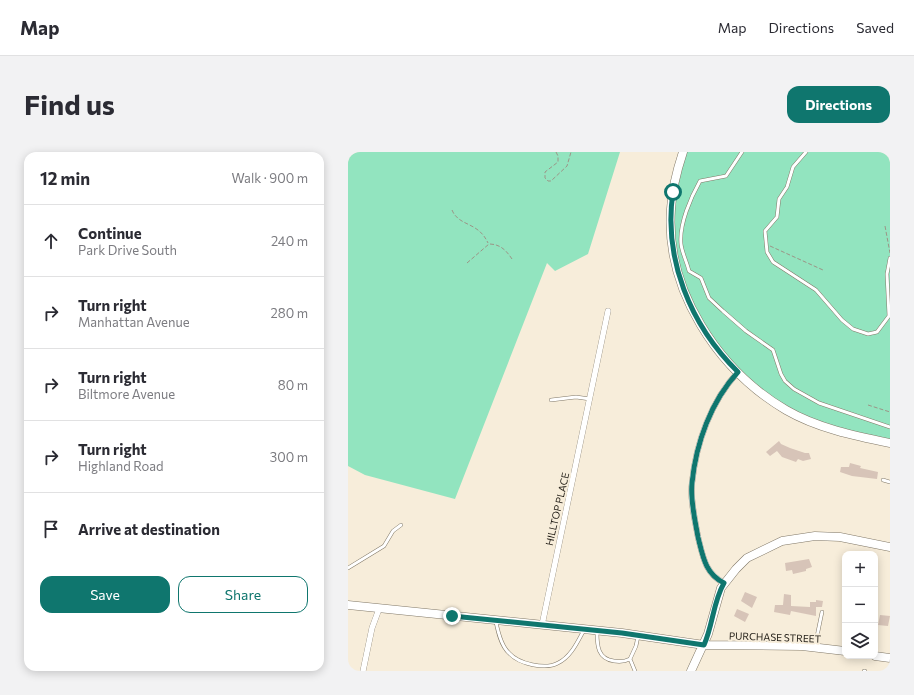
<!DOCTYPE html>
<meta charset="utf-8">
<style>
body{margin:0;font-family:Commissioner,sans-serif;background:#f2f2f3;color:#2b2b33}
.controls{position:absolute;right:12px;bottom:12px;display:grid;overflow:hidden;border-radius:8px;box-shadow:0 2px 10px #0003}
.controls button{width:36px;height:36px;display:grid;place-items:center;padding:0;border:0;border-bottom:1px solid #e1e1e2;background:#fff;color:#2b2b33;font:20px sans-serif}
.stop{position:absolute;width:12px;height:12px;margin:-9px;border:3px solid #0f766e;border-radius:50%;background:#fff}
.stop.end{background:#0f766e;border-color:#fff;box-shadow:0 1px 4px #0008}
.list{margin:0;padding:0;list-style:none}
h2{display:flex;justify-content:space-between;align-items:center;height:52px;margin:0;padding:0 16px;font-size:17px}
h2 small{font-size:13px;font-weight:400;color:#7c7c81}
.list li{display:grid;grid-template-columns:26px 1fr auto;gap:12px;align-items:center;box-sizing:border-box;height:72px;padding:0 16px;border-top:1px solid #e1e1e2}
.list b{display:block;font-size:15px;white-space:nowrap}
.list p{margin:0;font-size:13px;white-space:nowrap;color:#7c7c81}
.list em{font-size:13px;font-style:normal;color:#7c7c81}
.actions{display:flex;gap:8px;padding:12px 16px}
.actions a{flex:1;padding:9px 0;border:1px solid #0f766e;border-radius:12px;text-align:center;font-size:14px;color:#0f766e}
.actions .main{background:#0f766e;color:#fff}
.icon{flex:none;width:22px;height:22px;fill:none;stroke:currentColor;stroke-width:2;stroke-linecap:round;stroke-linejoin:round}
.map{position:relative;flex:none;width:542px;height:519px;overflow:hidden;border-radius:12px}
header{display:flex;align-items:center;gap:24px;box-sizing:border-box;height:56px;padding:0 20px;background:#fff;border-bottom:1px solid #e1e1e2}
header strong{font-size:19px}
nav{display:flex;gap:22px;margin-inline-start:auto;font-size:14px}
.intro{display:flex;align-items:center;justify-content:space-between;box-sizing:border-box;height:96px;padding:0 24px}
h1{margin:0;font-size:28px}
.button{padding:10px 18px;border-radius:12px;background:#0f766e;color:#fff;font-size:14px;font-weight:700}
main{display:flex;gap:24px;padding:0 24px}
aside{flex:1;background:#fff;border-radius:12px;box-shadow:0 2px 10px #0003}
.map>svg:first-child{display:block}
.green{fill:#92e4bf}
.building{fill:#d7c4b8}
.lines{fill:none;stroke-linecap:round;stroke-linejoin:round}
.lane-casing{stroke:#817867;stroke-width:4}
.street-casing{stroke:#817867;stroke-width:6}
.secondary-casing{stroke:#817867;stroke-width:9}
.path{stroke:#9b9486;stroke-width:1;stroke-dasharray:4 2;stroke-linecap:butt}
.lane{stroke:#fff;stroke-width:3}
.street{stroke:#fff;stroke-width:5.5}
.secondary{stroke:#fff;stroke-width:8}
.route{stroke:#0f766e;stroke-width:5}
.labels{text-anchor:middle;stroke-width:4;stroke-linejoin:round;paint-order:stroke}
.street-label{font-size:10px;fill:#211d16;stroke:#f7edda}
</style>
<header>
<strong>Map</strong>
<nav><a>Map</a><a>Directions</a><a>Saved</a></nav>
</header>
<div class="intro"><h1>Find us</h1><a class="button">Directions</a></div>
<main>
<aside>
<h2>12 min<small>Walk · 900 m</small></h2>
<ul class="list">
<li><svg class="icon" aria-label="ahead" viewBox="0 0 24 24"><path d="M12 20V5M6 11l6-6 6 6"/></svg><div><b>Continue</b><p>Park Drive South</p></div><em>240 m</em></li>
<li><svg class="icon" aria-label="right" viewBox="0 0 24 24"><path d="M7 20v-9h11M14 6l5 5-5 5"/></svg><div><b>Turn right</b><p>Manhattan Avenue</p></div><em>280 m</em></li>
<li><svg class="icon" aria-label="right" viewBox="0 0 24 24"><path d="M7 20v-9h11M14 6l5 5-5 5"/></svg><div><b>Turn right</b><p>Biltmore Avenue</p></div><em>80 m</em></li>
<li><svg class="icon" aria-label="right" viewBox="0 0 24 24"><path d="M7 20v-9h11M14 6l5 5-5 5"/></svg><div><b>Turn right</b><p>Highland Road</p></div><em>300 m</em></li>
<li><svg class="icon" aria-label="arrive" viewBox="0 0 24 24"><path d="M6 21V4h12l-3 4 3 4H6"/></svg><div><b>Arrive at destination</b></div></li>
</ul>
<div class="actions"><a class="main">Save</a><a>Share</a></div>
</aside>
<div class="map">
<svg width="542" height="519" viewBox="0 0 542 519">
<rect width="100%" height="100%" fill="#f7edda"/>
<path class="green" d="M0 0H272L240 102 207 119 199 111 107 347 17 323 0 314Z
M339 0H542V288C509 282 474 274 444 258 389 228 341 166 328 104 321 70 328 33 339 0Z"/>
<path class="building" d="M431 289 433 292 442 296 457 301H461L463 307 455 309 450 307 448 310 434 305 429 299 422 304 418 300Z
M502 311 513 314 512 316 530 320 529 327 504 324 492 320 493 315H501Z
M461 407 464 415 458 417V419L445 422 444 418 438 419 437 411Z
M397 440 409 445 404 456 393 449Z
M436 442 443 443V454L462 455V450H468V448L475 449 474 455H468V464L443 459 442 463 426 460 427 453H435Z
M389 457 401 462 397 470 386 464Z
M532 463 542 464 540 474 530 473Z"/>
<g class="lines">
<defs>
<path id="lane" d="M394 0 378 24 352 29C343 45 331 72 333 92 334 101 339 110 341 119L353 126 361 146 375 159 398 179 425 198 433 222 437 229 446 237 471 251 542 275
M458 0 445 15 439 35 431 47 429 65 417 79 419 100 425 110 468 138 494 168 505 177 520 182 529 180 541 164 539 122 542 106
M203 248 228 245 242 247
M535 328 542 330
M0 416 36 394 45 379 53 373
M148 470C150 480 153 494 161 501 171 512 197 518 210 511 223 505 230 489 236 478
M249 480C249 494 250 507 266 509 272 510 276 510 282 507L288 494 290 484
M467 494 474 460
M282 507 287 519
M516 519H517"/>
<path id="street" d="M376 431C357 421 355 405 350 385 347 368 342 348 344 331 348 291 363 249 390 220
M194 473 260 159
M15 519 24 476 31 457"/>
<path id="secondary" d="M335 0C329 18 324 38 323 57 317 138 370 218 438 258 469 276 507 284 542 291
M0 453 274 481 356 493 454 494 497 499
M527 504 542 506
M343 519 360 482 373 436 388 417 399 406 434 389 467 384 492 385 542 395"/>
</defs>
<use href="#lane" class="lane-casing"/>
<use href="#street" class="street-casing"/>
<use href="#secondary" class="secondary-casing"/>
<path class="path" d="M208 0 210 4V10L197 20V26L200 29H203L219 14 223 0
M104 58C111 75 130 69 140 91
M537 74 542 101
M422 94 475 118
M119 111 141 92C152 92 158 98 164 107
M520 253 542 260"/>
<use href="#lane" class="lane"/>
<use href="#street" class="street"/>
<use href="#secondary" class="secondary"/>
</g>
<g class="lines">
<path class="route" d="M104 464 274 481 356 493C365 473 365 450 376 431 357 421 355 405 350 385 347 368 342 348 344 331 348 291 363 249 390 220 342 173 315 106 325 40"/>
</g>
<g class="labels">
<g class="street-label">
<text transform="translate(209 357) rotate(-77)" y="4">HILLTOP PLACE</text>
<text transform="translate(427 485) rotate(2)" y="4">PURCHASE STREET</text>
</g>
</g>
</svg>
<div class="controls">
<button>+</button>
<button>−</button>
<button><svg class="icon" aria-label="layers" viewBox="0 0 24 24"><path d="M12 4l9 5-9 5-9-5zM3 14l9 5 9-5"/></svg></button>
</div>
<div class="stop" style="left:325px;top:40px"></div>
<div class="stop end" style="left:104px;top:464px"></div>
</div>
</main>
